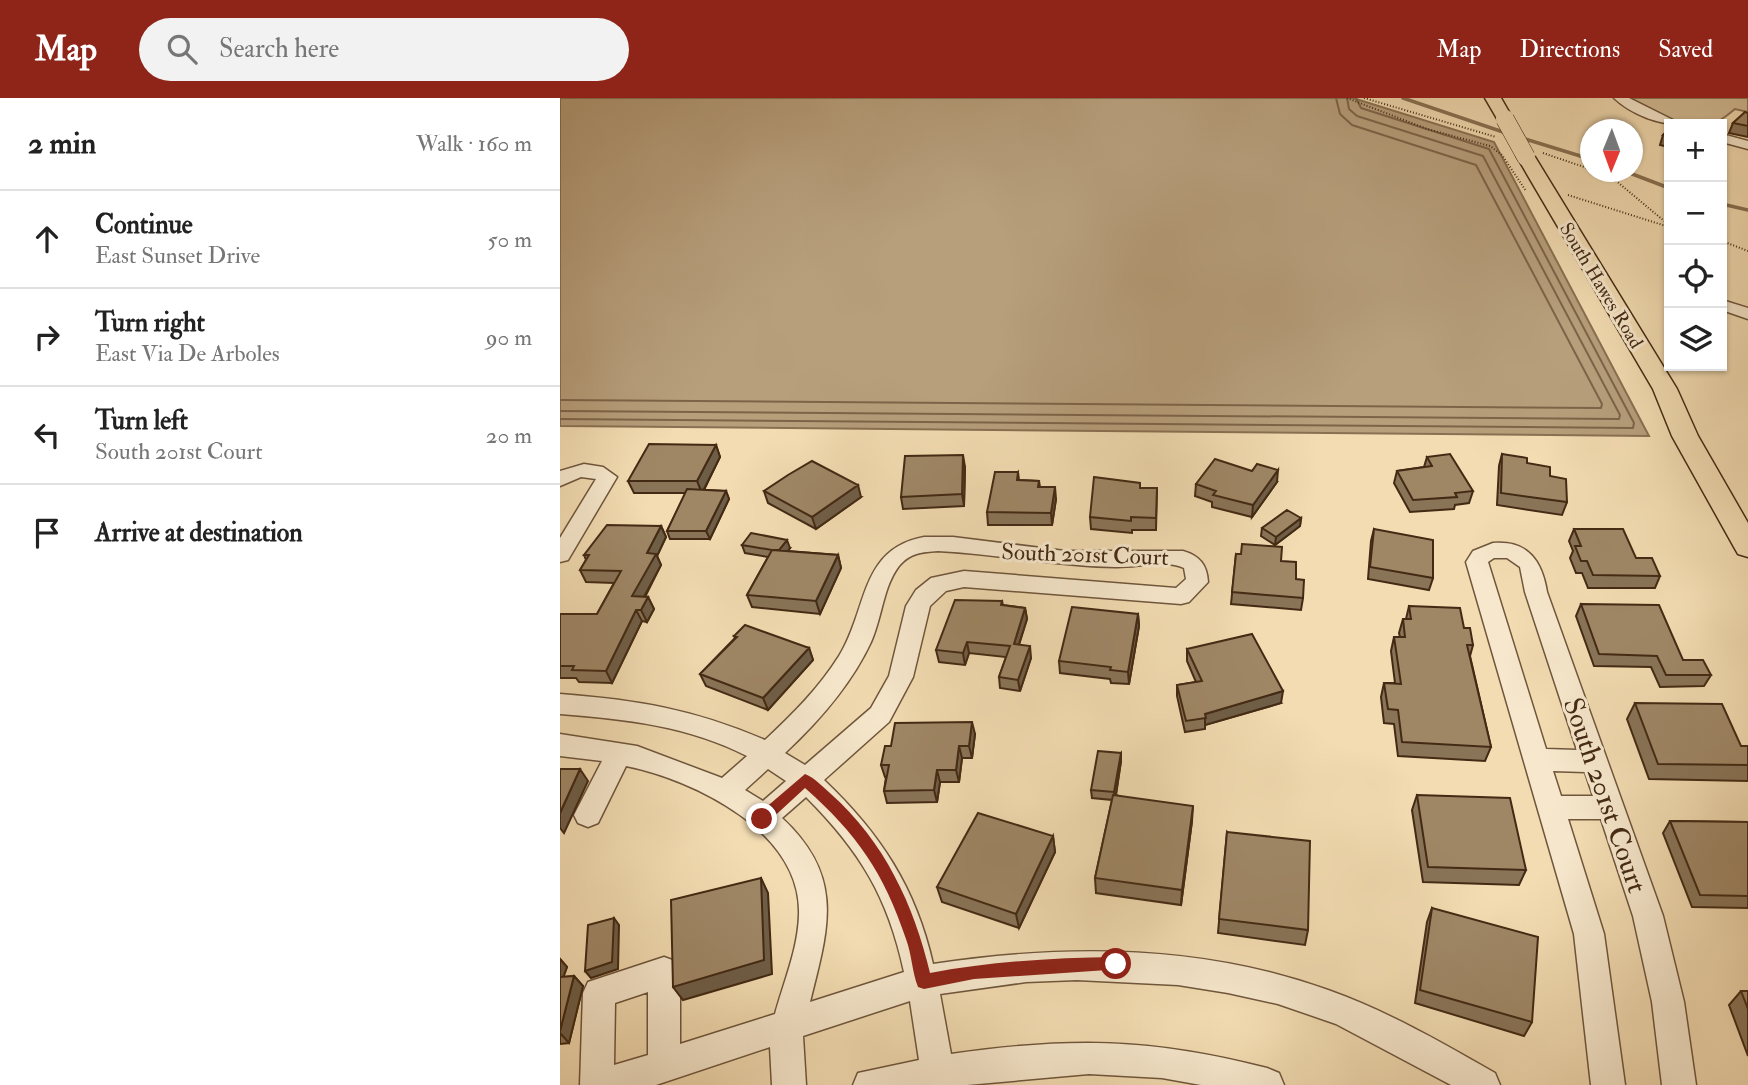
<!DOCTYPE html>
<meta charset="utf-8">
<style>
body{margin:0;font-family:"IM FELL Double Pica",serif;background:#f2f2f2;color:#222}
.controls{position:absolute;right:21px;top:21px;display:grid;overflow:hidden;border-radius:0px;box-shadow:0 2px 5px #0004}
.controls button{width:63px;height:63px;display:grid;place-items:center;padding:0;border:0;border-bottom:2px solid #e0e0e0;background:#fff;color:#222;font:35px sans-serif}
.compass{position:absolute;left:1020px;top:21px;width:63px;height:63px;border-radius:50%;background:#fff;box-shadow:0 2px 5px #0004;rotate:181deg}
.stop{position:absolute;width:21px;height:21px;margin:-16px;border:5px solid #8f2418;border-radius:50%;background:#fff}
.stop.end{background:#8f2418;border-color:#fff;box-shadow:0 2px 7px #0008}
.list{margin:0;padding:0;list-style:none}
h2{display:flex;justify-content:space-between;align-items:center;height:91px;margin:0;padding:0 28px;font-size:30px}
h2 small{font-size:23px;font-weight:400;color:#767676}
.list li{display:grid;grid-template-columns:46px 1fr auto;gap:21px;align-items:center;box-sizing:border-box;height:98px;padding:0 28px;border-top:2px solid #e0e0e0}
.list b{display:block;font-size:26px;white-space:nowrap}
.list p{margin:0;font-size:23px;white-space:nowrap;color:#767676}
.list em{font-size:23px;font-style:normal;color:#767676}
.icon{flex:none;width:38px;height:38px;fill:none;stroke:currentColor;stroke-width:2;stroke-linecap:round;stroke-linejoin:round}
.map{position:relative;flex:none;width:1188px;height:987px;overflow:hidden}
header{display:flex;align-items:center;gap:42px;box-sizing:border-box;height:98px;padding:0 35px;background:#8f2418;color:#fff}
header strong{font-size:33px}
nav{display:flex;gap:38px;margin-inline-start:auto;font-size:24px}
.search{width:490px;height:63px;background:#f2f2f2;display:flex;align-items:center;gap:18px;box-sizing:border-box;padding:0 24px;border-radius:38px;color:#767676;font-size:26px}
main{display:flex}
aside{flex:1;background:#fff}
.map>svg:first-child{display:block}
.green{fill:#d5be97;stroke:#8c7456;stroke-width:2}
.water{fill:#b79f7c;stroke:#897052;stroke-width:2}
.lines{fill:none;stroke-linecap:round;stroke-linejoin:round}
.shore{stroke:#7d6448;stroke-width:2}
.stream{stroke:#897052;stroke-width:3.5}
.minor-casing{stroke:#6f563c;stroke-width:3}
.major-casing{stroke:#432a14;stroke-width:3}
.path{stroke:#432a14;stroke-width:2;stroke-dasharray:1 2;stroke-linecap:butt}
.minor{fill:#f7e8cd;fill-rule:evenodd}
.major{fill:#f3dcb2;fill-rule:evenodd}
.major-bridge-casing{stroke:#432a14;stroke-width:19;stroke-linecap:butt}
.major-bridge{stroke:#f3dcb2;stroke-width:18}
.wall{fill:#897458;stroke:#432a14;stroke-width:2}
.shaded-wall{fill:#6f5e47;stroke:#432a14;stroke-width:2}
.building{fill:#9f8766;stroke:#432a14;stroke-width:2}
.route{fill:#8f2418}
.labels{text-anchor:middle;stroke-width:6;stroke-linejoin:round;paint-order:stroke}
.far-street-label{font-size:19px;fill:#432a14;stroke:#f7e8cd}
.street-label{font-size:23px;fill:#432a14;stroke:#f7e8cd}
.near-street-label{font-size:28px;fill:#432a14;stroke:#f7e8cd}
</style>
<header>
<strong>Map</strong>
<div class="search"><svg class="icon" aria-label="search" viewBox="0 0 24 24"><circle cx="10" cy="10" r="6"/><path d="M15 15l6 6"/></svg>Search here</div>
<nav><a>Map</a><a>Directions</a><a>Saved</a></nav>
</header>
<main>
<aside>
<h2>2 min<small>Walk · 160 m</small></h2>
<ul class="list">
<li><svg class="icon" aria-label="ahead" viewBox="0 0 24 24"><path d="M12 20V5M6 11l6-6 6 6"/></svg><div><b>Continue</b><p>East Sunset Drive</p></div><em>50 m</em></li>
<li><svg class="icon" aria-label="right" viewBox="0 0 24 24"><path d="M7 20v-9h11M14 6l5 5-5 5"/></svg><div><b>Turn right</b><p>East Via De Arboles</p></div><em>90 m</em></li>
<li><svg class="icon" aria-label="left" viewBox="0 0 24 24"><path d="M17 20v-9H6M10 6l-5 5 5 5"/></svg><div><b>Turn left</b><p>South 201st Court</p></div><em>20 m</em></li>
<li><svg class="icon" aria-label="arrive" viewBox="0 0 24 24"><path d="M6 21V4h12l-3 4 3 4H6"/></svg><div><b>Arrive at destination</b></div></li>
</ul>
</aside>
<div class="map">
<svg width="1188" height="987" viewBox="0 0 1188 987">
<rect width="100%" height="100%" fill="#f3dcb2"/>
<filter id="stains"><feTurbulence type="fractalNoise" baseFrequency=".00286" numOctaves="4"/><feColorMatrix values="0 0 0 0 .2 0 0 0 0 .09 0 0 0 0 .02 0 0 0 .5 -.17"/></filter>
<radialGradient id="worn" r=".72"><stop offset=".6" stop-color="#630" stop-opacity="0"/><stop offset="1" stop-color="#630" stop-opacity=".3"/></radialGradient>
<path class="green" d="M1070 0H1188V14L1175 11C1169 16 1160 24 1152 26 1123 33 1094 14 1070 0Z"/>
<path class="water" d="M0 0H793L934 44 1089 338 0 328Z"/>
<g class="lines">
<path class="shore" d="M0 302 1041 310 1042 306 916 67 792 27 780 16 776 0
M0 313 1059 321 1060 317 923 58 797 18 789 11 787 0
M0 321 1073 330 1074 325 929 51 801 10 796 0"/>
<path class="stream" d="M843 0 946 35
M962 40 1030 61
M1067 74 1109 90
M1162 106 1188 112"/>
<defs>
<path id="minor" d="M1054 0H1069L1121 26C1100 27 1072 17 1054 0Z
M1162 36 1188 43V51L1162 44Z
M1162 202 1188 210V221L1162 212Z
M24 366 43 369 57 379 8 462 0 464V440L36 381 21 379 0 388V373Z
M364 439H393L505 453H623C640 458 647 467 648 484L629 504 621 506 404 489 386 493 370 508 353 579 329 624 264 682C320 735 356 790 373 866 505 846 641 846 768 892 827 913 881 944 935 975L940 987H891L776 926 718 906 668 895 618 887 517 882 466 884 380 896 391 956C509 939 591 940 707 970L719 975 724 987H641L602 980 529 976 407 987H293L298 975 359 962 350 903 243 938 246 987H212L210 949 96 987H20L23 895 28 884 104 859 115 863 120 874V946L215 916C224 883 238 851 239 817 242 734 135 682 66 668L38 725 28 729 18 725 14 717 42 663 0 658V636L77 648 162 680 187 658C128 628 66 621 0 616V596C77 602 133 611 205 642 232 617 259 590 279 558 308 512 299 451 364 439ZM378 453C437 456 495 468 555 469 575 470 605 461 624 470L626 481 616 490 404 473 371 480 356 492 346 508 329 578 311 610 245 667 225 655C259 623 291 587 311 544 322 520 323 489 339 468 350 455 362 454 378 453ZM208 671 226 683 203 703 185 692ZM246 699C300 753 328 799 344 874L250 904C268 831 286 779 222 720ZM88 894V957L54 967 55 905Z
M933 445C968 442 982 463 987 494L1103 818 1124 904 1136 987H1102L1092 904 1073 818 1041 721H1008L1044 836 1065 987H1031L1014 836 906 464 913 453ZM934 460H947L960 469 965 494 1017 652 986 651 928 464ZM993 673 1025 674 1033 698H1001Z"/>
<path id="major" d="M925 0H941L953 21 951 24H939Z
M966 54 975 59 1117 291 1138 338 1188 425V459L1178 456 1174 449 1112 338 1093 291 957 59Z"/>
</defs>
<use href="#minor" class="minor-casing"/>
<use href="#major" class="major-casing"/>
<path class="path" d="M787 0 867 31 930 48 942 57 966 93
M804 0 936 39
M983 55 1030 71
M1037 74 1049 77 1109 127
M1008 97 1109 129
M1162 143 1188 153"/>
<use href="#minor" class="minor"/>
<use href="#major" class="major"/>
<defs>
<path id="major-bridge" d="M945 21 966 59"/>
</defs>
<use href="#major-bridge" class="major-bridge-casing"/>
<use href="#major-bridge" class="major-bridge"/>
</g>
<path class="wall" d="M1188 15V39L1169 35 1173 25Z
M1109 31V49L1100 47 1103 37Z
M156 347 160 359 144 392 166 393 169 401 150 441H110L107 433 126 395H74L68 383Z
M942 356 990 378 1007 404 1002 417 937 407 939 368Z
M867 359 913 393 909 405 895 407 894 411 850 414 834 385 837 373 864 369Z
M405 369 404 408 343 411 341 399Z
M458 374 459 382 479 383 480 389 496 401 492 427H428L427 414Z
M717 384 692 419 652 409V404L635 398 636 386Z
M580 390H597L596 432H572V435L531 431 530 419Z
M204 393 301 399 256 431 208 405Z
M741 420 740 428 715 447 701 438 702 430Z
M101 428 106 439 97 458 101 467 85 499H88L94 511 87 524 82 523 52 585 19 584 16 580H0V516H37L54 485 26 484 20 472 26 462 24 457Z
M814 431 873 480 869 492 808 481 811 443Z
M1014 431 1076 460 1100 478 1095 490H1028L1022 475H1016L1010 460 1013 453 1009 443Z
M182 447 230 450 227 453 278 457 281 470 260 516 192 509 187 497 208 459 185 455Z
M676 456 736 481 743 500 741 512 671 506Z
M442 503 443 507 465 510 467 521 459 547 471 560 460 593 440 590 439 579 446 559 409 555 405 567 379 564 376 552Z
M1021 506 1151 577 1144 588 1100 589 1091 569 1034 568 1016 518Z
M849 508 904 530 913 547 910 558 931 649 925 663 838 658 834 626 824 625 821 599 824 585H835L831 553 834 539H840L839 535 843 521H846Z
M578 516 579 528 569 586 551 585 550 581 500 575 499 563Z
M174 538 249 550 253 562 208 612 146 588 140 576 175 540Z
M627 551 721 605 645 627V631L625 634 617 598V587L636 584 627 563Z
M1075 605 1181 648H1188V683L1089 681 1067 621Z
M415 636 412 660H402L399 684H380L377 704 327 705 324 693 326 679H325L321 667 331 648Z
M561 655V663L556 697 632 723 621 807 536 795 535 780 552 702 532 700 531 692Z
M857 697 966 772 959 787 863 784 852 712Z
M1110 723 1188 724V810L1132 809 1103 735Z
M667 734 748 832 745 847 658 835Z
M493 738 495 754 459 830 382 804 377 789Z
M872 810 972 924 964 938 855 905 867 824Z
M0 861 7 869 3 879 14 878 23 888 9 945 0 946Z
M1181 893H1188V958L1169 907Z"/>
<path class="shaded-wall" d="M156 347 160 359 142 395 137 383Z
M403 357 405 369 404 408 402 396Z
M718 372 717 384 692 419 693 407Z
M298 387 301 399 256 431 252 419Z
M495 389 496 401 492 427 491 415Z
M166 393 169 401 150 441 146 433Z
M741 420 740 428 715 447 716 439Z
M101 428 106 439 97 458 101 467 78 510 72 498 87 455Z
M227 442 230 450 221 462 218 453Z
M278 457 281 470 260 516 256 503Z
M88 499 94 511 87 524 81 512Z
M465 510 467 521 455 558 454 546Z
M76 512 82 523 52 585 46 573Z
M578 516 579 528 569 586 568 574Z
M407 544 409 555 405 567 403 555Z
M470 548 471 560 460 593 458 582Z
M249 550 253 562 208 612 203 600Z
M723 593 721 605 645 627V616Z
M412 624 415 636 412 660 409 648Z
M399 648 402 660 399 684 396 672Z
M561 655V663L555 702 554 694Z
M20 671 28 683 4 735 0 730V715Z
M377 672 380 684 377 704 374 692Z
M633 708 632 723 621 807 622 792Z
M493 738 495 754 459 830 456 816Z
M201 780 208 795 212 876 123 902 113 889Z
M54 820 59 827 58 871 31 880 25 873Z
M0 861 7 869 0 889Z
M14 878 23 888 9 945 0 935V933Z"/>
<path class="building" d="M1185 14 1188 15V28L1173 25Z
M1109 31V38L1103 37Z
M89 346 156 347 137 383H68Z
M890 356 913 393 895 395 897 399 853 402 837 373 872 368 867 359Z
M942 356 967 360V365L990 369V378L1006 381 1007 404 941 395Z
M403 357 402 396 341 399 345 358Z
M655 361 692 373 697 366 718 372 693 407 653 397 656 393 636 386Z
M252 363 298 387 252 419 204 393 228 377Z
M435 374H458L457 382 479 383 478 389H495L491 415 427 414Z
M534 379 580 385V390H597L596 420 571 419V423L530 419Z
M127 391 166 393 146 433H107Z
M727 412 741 420 716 439 702 430Z
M47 427 101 428 87 455 96 456 72 498 88 499 81 512H76L46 573 12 572 14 568H0V516H37L61 473 20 472 29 457H24Z
M814 431 873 442V480L810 469Z
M1014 431H1063L1076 460H1092L1100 478 1033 477 1027 463H1021L1015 448H1021Z
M191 435 227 442 219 452H212L182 447Z
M682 446 722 449 721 463 736 464V481L744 482 743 500 672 494 676 456H681Z
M212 452 278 457 256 503 187 497Z
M395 502 442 503 441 507 465 510 454 546 470 548 458 582 439 579 450 548 407 544 403 555 376 552Z
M1021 506 1099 507 1123 562H1143L1151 577H1106L1097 558 1039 556Z
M849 508 900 510 904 530H910L913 547H907L931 649 842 644 838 612 828 611 824 585 841 586 834 539H845L843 521H851Z
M512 509 578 516 568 574 550 572 551 569 499 563Z
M185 527 249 550 203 600 140 576 177 539 174 538Z
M692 536 723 593 645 616 646 620 626 623 617 587 642 583 627 551Z
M1075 605 1162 606 1181 648H1188V667L1098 666Z
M412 624 409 648H399L396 672H377L374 692 324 693 329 667H321L325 648H331L335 625Z
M538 653 561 655 554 694 531 692Z
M0 671H20L0 715Z
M553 697 633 708 622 792 535 780Z
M857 697 950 700 966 772 868 769Z
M418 715 493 738 456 816 377 789Z
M1110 723 1188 724V798L1140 797Z
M667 734 750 743 748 832 659 821Z
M201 780 204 862 113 889 111 802Z
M872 810 978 839 972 924 860 892Z
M54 820 52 864 25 873 28 827Z
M14 878 0 933V879Z
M1181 893H1188V911Z"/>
<path class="route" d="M245 676C255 680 263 689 271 696 324 743 354 807 370 875 432 863 493 860 556 859L562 861V871L414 881 364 891 358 889C352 874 352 857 346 841 324 775 297 736 245 690L207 725H197V717Z"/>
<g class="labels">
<g class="far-street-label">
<text transform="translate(1042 187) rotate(59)" y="7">South Hawes Road</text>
</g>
<g class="street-label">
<text transform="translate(525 456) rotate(2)" y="8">South 201st Court</text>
</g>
<g class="near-street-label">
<text transform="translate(1046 697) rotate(71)" y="10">South 201st Court</text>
</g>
</g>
<rect width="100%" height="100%" filter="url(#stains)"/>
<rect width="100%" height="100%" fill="url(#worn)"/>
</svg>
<div class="controls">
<button>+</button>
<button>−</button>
<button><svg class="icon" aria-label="locate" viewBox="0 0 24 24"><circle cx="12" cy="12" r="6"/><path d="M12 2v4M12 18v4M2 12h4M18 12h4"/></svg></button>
<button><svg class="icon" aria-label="layers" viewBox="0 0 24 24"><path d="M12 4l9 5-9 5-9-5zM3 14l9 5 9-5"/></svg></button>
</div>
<svg class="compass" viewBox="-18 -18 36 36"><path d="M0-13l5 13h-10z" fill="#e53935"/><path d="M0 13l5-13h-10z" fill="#767676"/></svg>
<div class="stop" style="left:556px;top:866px"></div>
<div class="stop end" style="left:202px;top:721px"></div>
</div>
</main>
